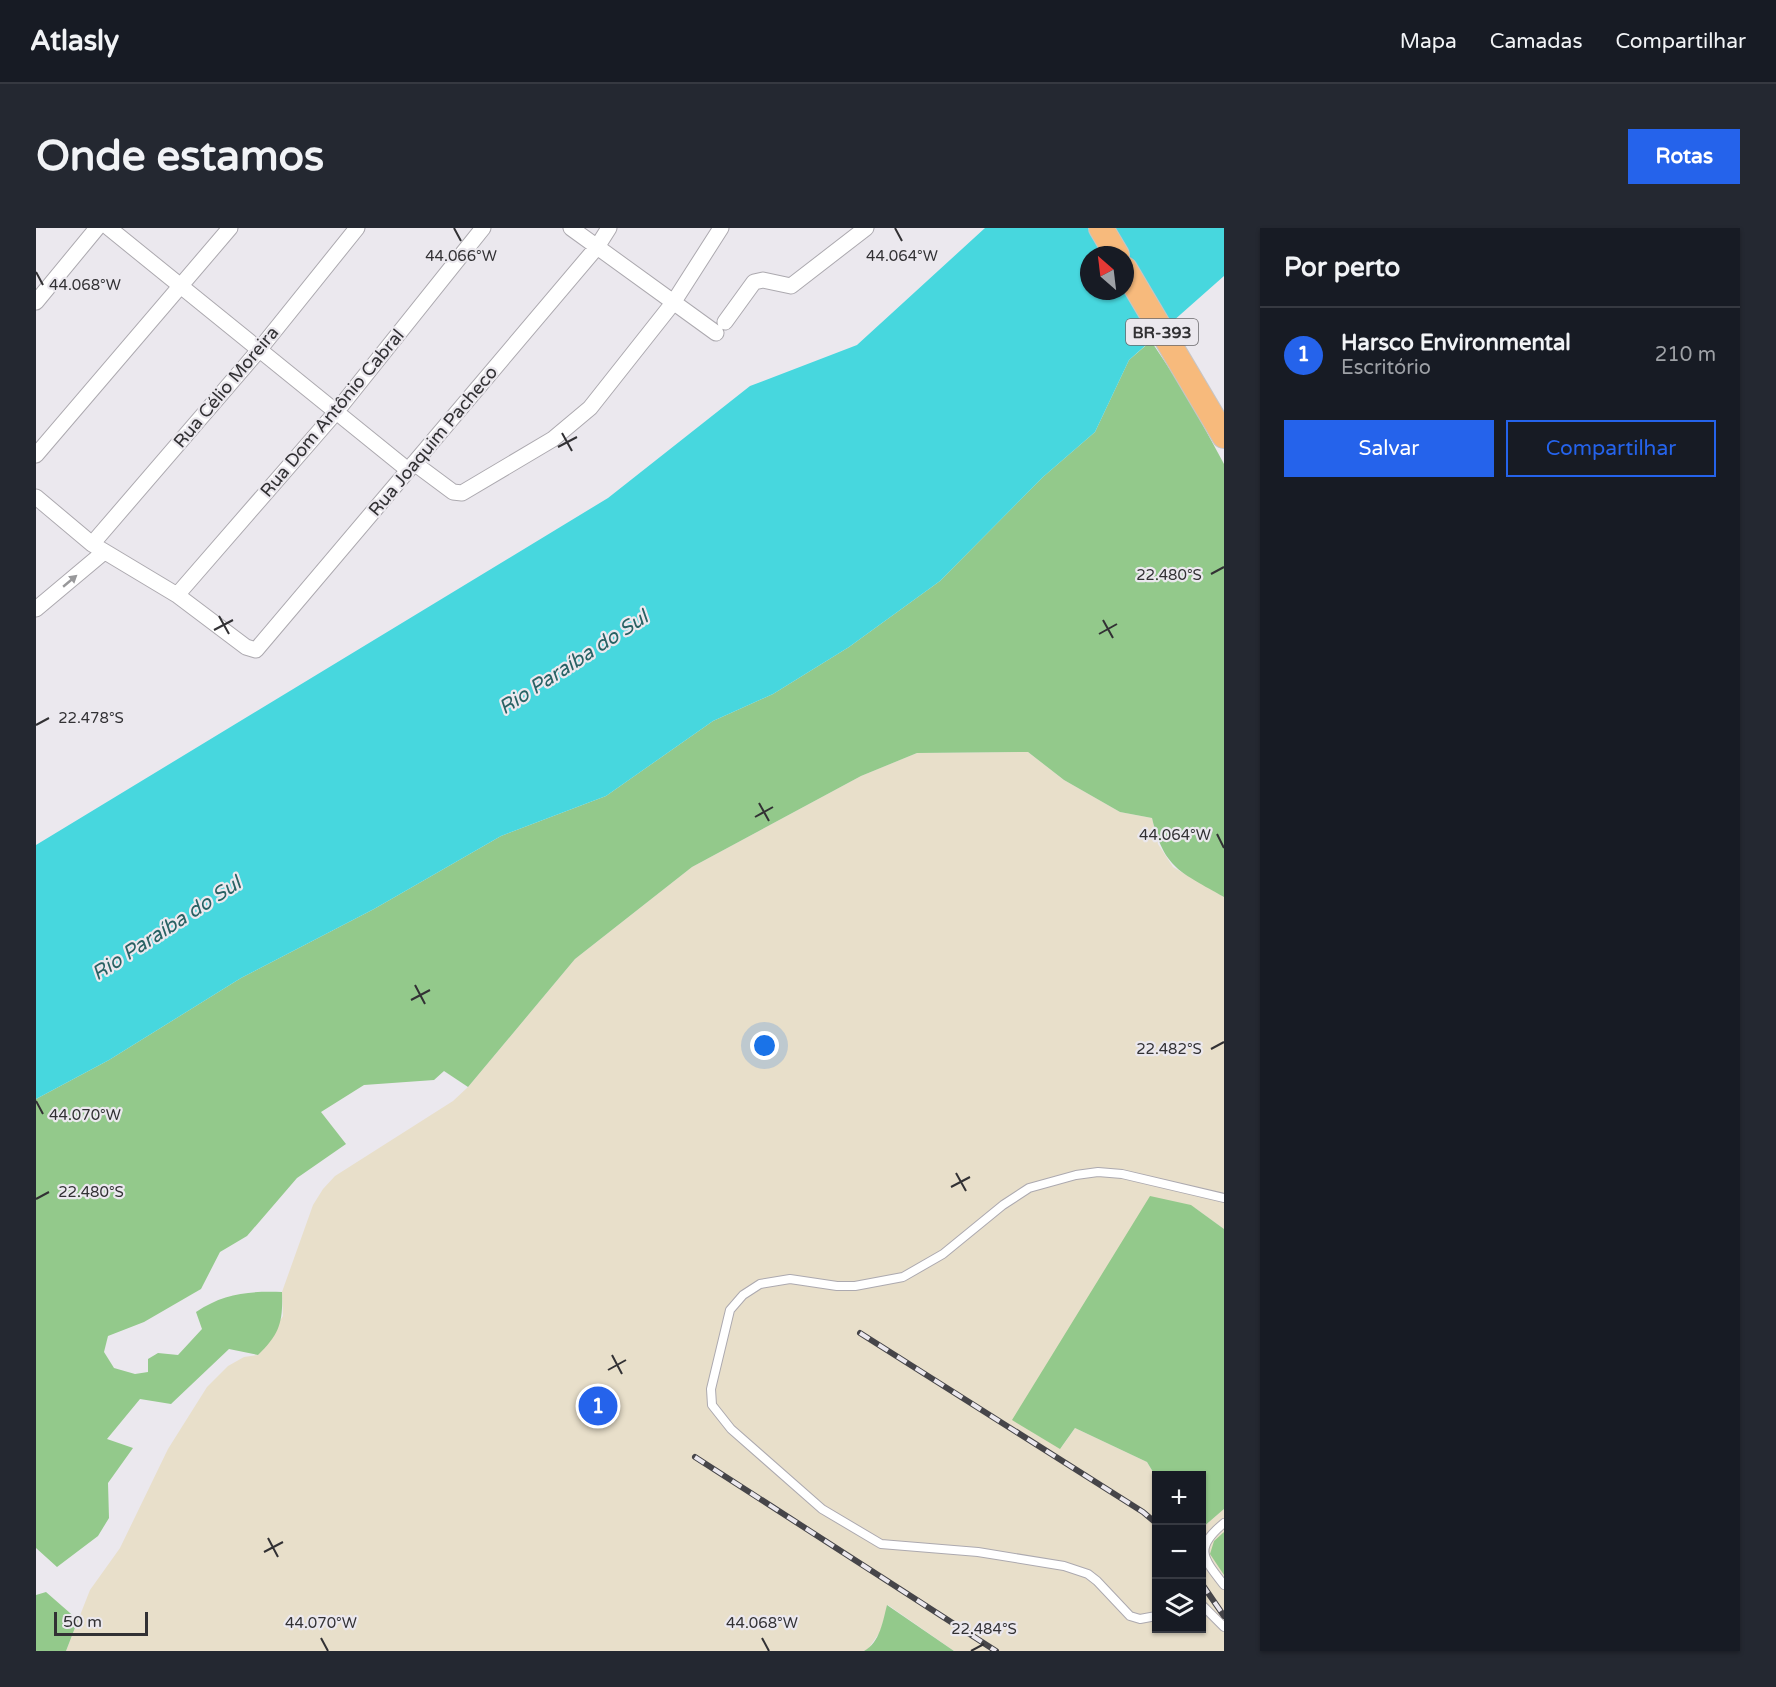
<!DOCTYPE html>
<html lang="pt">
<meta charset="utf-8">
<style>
body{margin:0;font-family:"Varela Round",sans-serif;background:#242831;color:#f1f3f6}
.controls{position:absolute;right:18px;bottom:18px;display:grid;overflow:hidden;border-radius:0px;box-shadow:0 2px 4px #0004}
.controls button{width:54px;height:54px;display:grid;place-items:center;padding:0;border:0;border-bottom:2px solid #363941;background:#171b24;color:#f1f3f6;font:30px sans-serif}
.compass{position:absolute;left:1044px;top:18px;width:54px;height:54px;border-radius:50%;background:#171b24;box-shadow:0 2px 4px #0004;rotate:332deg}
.scale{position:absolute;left:18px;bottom:15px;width:94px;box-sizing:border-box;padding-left:6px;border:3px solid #323134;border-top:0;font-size:16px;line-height:21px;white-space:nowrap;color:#323134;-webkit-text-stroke:4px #ebe8ee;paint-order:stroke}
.you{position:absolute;left:729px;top:818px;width:21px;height:21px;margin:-15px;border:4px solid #fff;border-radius:50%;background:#1a73e8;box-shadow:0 0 0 9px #1a73e833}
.badge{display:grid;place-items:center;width:39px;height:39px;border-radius:50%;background:#2563eb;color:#fff;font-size:20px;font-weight:700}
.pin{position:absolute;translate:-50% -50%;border:3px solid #fff;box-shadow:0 2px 6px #0006}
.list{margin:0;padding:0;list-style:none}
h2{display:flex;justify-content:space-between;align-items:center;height:78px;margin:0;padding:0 24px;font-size:26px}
h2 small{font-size:20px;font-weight:400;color:#9ea1a6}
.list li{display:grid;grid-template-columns:39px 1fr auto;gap:18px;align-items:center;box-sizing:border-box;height:96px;padding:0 24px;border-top:2px solid #363941}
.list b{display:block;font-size:22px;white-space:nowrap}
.list p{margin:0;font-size:20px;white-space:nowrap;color:#9ea1a6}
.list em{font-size:20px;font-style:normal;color:#9ea1a6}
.actions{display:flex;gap:12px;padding:18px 24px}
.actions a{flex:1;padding:14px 0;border:2px solid #2563eb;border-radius:0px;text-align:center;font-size:21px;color:#2563eb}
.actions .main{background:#2563eb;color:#fff}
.icon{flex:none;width:33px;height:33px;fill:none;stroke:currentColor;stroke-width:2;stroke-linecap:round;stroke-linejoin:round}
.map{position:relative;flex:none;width:1188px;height:1423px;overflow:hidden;border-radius:0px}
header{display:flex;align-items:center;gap:36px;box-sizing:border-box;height:84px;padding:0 30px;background:#171b24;border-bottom:2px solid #363941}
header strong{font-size:28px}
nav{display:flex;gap:33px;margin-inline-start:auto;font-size:21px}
.intro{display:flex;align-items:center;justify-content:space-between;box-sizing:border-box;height:144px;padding:0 36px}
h1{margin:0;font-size:42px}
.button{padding:15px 27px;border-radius:0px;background:#2563eb;color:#fff;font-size:21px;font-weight:700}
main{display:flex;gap:36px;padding:0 36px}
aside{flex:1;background:#171b24;border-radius:0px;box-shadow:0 2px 4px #0004}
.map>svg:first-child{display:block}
.industrial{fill:#e8dfca}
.green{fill:#93c98b}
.water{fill:#47d7de;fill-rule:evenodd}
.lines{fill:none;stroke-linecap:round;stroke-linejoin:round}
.service-casing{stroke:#aca9af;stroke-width:10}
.minor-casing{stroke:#aca9af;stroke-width:17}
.trunk-casing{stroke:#c6c5c6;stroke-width:26}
.service{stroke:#fff;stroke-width:8}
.minor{stroke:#fff;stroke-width:15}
.trunk{stroke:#f7ba7c;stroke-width:24}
.rail-casing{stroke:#464549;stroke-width:6}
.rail{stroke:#ebe8ee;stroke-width:4;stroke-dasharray:11;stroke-linecap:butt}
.oneway{fill:#98989a}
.ticks{fill:none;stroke:#323134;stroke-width:2}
.labels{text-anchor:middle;stroke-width:4.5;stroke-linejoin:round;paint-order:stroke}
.shield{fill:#ebe8ee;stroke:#6a686c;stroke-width:1.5}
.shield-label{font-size:16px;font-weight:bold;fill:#323134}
.street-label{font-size:18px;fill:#323134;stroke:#ebe8ee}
.water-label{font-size:20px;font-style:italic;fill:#276163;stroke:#ebe8ee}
.ticks-label{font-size:15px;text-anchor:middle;fill:#323134;stroke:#ebe8ee;stroke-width:4.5;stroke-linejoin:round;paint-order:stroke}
</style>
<header>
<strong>Atlasly</strong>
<nav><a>Mapa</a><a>Camadas</a><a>Compartilhar</a></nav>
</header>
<div class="intro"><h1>Onde estamos</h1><a class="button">Rotas</a></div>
<main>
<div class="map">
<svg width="1188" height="1423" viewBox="0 0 1188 1423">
<rect width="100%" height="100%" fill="#ebe8ee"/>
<path class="industrial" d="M992 524 1028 552 1084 584 1116 590 1122 616 1137 639 1188 669V1001L1159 980 1025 1220 1039 1200 1111 1234 1120 1249V1400H1166V1300L1188 1281V1423H918L852 1377 844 1404 832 1421 828 1423H30L54 1362 84 1320 132 1221 171 1159 192 1138 208 1129 222 1127 247 1088 246 1064 277 977 287 961 299 948 417 873 432 859 539 731 656 639 825 548 881 525Z"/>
<path class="green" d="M1115 113 1149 164 1188 236V669C1145 644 1128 641 1116 590L1084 584 1028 552 992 524 881 525 825 548 656 639 539 731 432 859 408 843 398 852 328 857 285 884 310 916 261 950 211 1008 184 1024 165 1061 108 1094 72 1108 68 1124 78 1140 99 1146 112 1144V1131L122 1125 142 1127 166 1101 160 1084C188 1065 213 1063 246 1064 247 1094 244 1106 222 1127L193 1121 135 1176 104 1171 71 1211 97 1220 72 1255 73 1290 62 1308 21 1339 0 1320V871L73 832 205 750 338 681 465 608 570 568 677 493 737 466 813 419 904 353 1007 249 1059 204 1093 132Z
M1114 968 1155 977 1188 1001V1281L1166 1300V1248L1120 1249 1111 1234 1039 1200 1024 1221 976 1192Z
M1188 1304V1347L1174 1326 1178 1313Z
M10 1364 42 1392 30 1423H0V1367Z
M851 1377 918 1423H828C844 1415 847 1392 851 1377Z"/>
<path class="water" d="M949 0H1188V48L1093 132 1059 204 1007 249 904 353 813 419 737 466 677 493 570 568 465 608 338 681 205 750 73 832 0 871V617L572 270 714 158 821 117ZM1053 27H1089V63H1053Z"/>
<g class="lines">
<defs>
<path id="service" d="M1188 1295C1158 1320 1166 1329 1188 1357
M1166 1377 1188 1399
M1120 1388 1104 1391 1094 1388 1061 1353 1052 1346 1028 1338 942 1324 845 1316 786 1281 695 1201 676 1177 675 1161 694 1082 707 1067 724 1056 754 1051 801 1058H819L867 1049 907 1026 967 977 993 960 1040 947 1062 944 1086 946 1188 970"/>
<path id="minor" d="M73 0 372 242
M535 0 680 105
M0 74 61 0
M689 94 718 54 727 52 755 58 830 0
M0 227 194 0
M378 235 417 264 426 265 517 211 554 180 637 75 685 0
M0 269 56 316 141 367 210 419 220 422 561 19 573 0
M56 316 223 122 321 0
M141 367 300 184 447 0
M0 381 68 324"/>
<path id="trunk" d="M1065 0 1081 27
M1089 41 1188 208"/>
</defs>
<use href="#service" class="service-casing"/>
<use href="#minor" class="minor-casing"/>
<use href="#trunk" class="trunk-casing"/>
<use href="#service" class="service"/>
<use href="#minor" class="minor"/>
<use href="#trunk" class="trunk"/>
<defs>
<path id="rail" d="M824 1105 1107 1284 1120 1295
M659 1229 960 1423
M1166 1356 1188 1388"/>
</defs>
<use href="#rail" class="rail-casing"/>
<use href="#rail" class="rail"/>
</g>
<defs><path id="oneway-solid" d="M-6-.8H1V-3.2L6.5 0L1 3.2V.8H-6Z" transform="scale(1.5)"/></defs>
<use class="oneway" href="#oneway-solid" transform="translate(34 353) rotate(-40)"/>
<path class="ticks" d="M418 0 425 13M859 0 866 13M0 44 7 57M526 205 536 223M522 219 541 209M1175 346 1188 339M183 388 193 406M1067 392 1077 410M178 402 197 392M1063 406 1081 396M0 497 13 490M723 575 733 593M719 589 737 579M1181 606 1188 620M379 757 389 776M375 772 394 762M1175 821 1188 814M0 873 7 886M920 945 930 963M915 959 934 949M0 971 13 964M576 1127 586 1146M572 1142 590 1132M232 1310 242 1329M228 1324 247 1314M285 1410 292 1423M726 1410 733 1423M935 1423 948 1416"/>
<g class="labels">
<rect class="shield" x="1090" y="91" width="72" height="26" rx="4.5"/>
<g class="shield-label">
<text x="1126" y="110">BR-393</text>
</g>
<g class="street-label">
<text transform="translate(190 159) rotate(-50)" y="6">Rua Célio Moreira</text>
<text transform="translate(296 185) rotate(-50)" y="6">Rua Dom Antônio Cabral</text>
<text transform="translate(397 213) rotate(-50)" y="6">Rua Joaquim Pacheco</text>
</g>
<g class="water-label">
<text transform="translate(537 434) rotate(-33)" y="7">Rio Paraíba do Sul</text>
<text transform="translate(130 700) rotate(-33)" y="7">Rio Paraíba do Sul</text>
</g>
</g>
<g class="ticks-label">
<text x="425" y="33">44.066°W</text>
<text x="866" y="33">44.064°W</text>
<text x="49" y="62">44.068°W</text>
<text x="1133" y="352">22.480°S</text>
<text x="55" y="495">22.478°S</text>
<text x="1139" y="612">44.064°W</text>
<text x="1133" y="826">22.482°S</text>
<text x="49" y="892">44.070°W</text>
<text x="55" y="969">22.480°S</text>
<text x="285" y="1400">44.070°W</text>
<text x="726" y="1400">44.068°W</text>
<text x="948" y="1406">22.484°S</text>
</g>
</svg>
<div class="controls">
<button>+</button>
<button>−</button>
<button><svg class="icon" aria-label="layers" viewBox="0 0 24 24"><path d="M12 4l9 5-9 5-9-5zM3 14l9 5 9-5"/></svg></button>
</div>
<svg class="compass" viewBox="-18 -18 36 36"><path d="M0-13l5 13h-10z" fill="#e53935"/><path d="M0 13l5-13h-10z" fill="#9ea1a6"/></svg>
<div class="scale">50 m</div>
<div class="you"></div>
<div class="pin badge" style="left:562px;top:1178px">1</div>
</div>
<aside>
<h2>Por perto<small></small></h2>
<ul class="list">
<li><span class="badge">1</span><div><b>Harsco Environmental</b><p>Escritório</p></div><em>210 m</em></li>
</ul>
<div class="actions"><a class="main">Salvar</a><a>Compartilhar</a></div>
</aside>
</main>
